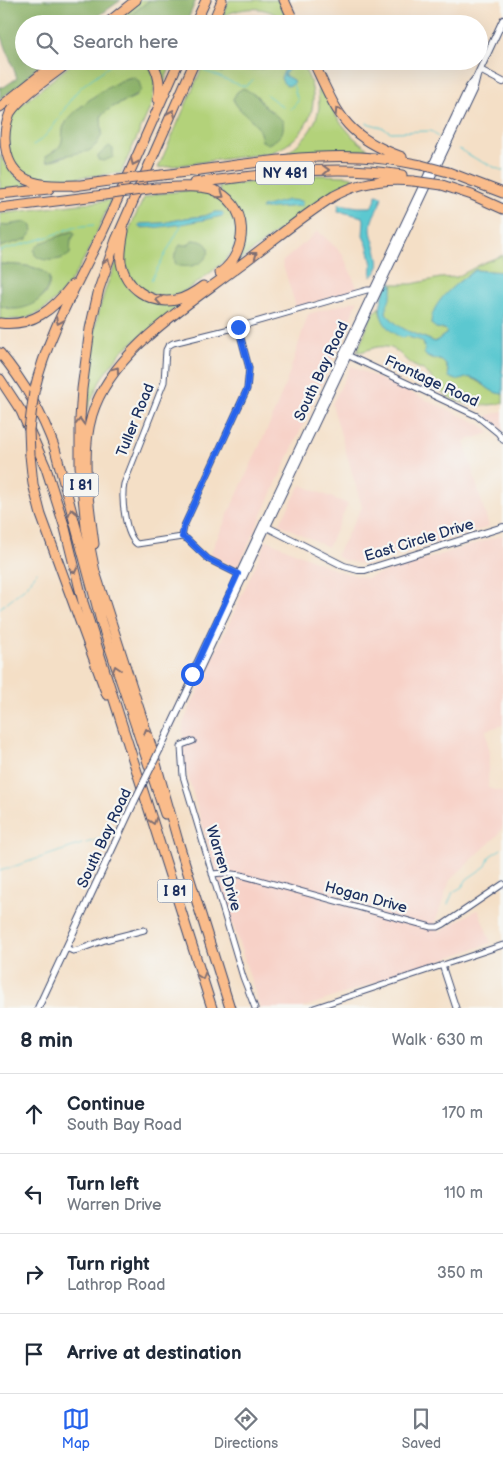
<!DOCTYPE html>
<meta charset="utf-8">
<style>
body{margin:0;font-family:"Balsamiq Sans",sans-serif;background:#f2f2f3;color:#1f2937}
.stop{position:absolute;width:15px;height:15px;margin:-11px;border:4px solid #2563eb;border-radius:50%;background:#fff}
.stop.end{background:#2563eb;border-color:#fff;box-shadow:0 1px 5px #0008}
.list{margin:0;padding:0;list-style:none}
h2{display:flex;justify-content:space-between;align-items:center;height:65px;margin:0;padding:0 20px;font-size:21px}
h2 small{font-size:16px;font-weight:400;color:#747a83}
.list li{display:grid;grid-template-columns:32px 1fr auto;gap:15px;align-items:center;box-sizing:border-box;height:80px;padding:0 20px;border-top:1px solid #e0e1e3}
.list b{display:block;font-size:19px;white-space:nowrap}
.list p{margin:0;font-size:16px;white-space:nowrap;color:#747a83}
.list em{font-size:16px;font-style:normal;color:#747a83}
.icon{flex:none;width:28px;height:28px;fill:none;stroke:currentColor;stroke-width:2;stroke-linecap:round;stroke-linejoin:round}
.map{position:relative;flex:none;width:503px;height:1008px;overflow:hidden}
.search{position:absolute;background:#fff;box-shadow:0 5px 20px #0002;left:15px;right:15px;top:15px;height:55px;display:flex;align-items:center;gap:12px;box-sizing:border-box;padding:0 18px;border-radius:28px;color:#747a83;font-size:19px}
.sheet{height:385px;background:#fff}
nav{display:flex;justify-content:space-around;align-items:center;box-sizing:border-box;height:70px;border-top:1px solid #e0e1e3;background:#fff;font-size:14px;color:#747a83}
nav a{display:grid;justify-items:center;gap:2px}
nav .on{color:#2563eb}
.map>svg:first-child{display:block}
.built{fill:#f7d1c7}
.green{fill:#b3d27a;stroke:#67806c;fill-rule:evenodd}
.forest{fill:#8eb46a;stroke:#547264}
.water{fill:#5bc8d0;stroke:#3b7c97}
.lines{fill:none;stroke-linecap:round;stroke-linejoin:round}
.stream{stroke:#5bc8d0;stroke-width:1}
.minor-casing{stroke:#3c496e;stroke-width:7}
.tertiary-casing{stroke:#3c496e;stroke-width:8}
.motorway-casing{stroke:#3c496e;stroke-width:11}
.minor{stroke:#fff;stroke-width:5}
.tertiary{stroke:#fff;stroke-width:6}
.motorway{stroke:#fabc8b;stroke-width:9}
.tertiary-bridge-casing{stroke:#3c496e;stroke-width:8;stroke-linecap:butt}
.motorway-bridge-casing{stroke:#3c496e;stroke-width:11;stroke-linecap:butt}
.tertiary-bridge{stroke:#fff;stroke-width:6}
.motorway-bridge{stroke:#fabc8b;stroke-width:9}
.oneway{stroke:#7f6e72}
.route{stroke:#2563eb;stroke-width:6}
.labels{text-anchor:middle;stroke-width:4.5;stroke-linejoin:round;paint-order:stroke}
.shield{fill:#f6f6f2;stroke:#5d6b8a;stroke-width:1}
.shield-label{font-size:14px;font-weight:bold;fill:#1b2f5e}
.street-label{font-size:15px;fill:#1b2f5e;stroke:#f6f6f2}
</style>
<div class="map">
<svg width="503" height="1008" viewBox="0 0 503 1008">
<rect width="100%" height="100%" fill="#f6f6f2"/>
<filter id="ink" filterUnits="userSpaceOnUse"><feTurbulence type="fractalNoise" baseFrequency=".02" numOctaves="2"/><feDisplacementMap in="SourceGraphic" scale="10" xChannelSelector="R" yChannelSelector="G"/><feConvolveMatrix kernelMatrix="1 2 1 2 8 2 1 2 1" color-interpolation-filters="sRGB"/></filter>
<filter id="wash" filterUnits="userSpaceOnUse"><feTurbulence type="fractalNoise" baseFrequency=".0096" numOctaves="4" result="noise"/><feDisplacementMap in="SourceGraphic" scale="20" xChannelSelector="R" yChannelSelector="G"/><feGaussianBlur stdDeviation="1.12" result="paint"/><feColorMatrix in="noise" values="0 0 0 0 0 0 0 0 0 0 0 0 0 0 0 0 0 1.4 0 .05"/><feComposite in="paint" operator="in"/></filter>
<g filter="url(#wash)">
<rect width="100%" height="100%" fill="#f4dfc6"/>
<path class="built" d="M318 231 342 253 358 289 296 307 282 262Z
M358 300 327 372 237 570 210 554 270 423 288 377 308 314Z
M351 366 480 424 490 433 464 441 489 527 365 565 343 560 336 556 362 507 332 404Z
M503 411V433L486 416Z
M301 485 348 504 328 547 279 524Z
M503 535V725L486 730 489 754 488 788 503 792V826L498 835 450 880 433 929 441 931 478 909 491 943 302 1008H260L218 879 182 756 183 723 267 540 338 571 366 578Z"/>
<path class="green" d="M141 0H150L118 24H111Z
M229 0H278L290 24H287C270 4 244 6 223 16Z
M249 16 268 18 276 24H228L239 18Z
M75 61H146C157 76 156 91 150 108L121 173 43 181 28 177 12 164 5 126 20 106ZM132 77 137 96 108 109 101 116 102 134 75 153 47 162 46 156C51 153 59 149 61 144 64 138 61 130 65 124 74 108 113 81 132 77Z
M153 61H173L163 84Z
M205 61H223L220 68 225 71 231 65 237 64H277L281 61H301C306 72 312 82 313 95 315 122 294 146 269 153L158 168ZM237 92 257 96 264 106 273 112 262 141C258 116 241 117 233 99Z
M319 84 337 118 353 137 369 150 325 151 285 155C301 142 316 129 319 107 319 100 317 91 319 84Z
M0 154C6 168 14 176 28 184V186L0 190Z
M319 175 348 176 352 177 353 179 339 186 305 210 234 265 244 226 218 187 281 178Z
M190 190C207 191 223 197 231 213 246 243 229 259 206 276 198 282 190 289 180 293 162 301 137 293 129 274 127 268 123 261 123 256 125 235 135 217 144 198L156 194ZM215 212 222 216 173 225 142 228 138 226 141 224 163 223 186 218 205 216Z
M111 200C93 239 72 302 27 318 19 320 8 319 0 320V306C4 307 8 309 12 309 25 308 47 300 49 285 50 280 50 276 46 274 35 264 14 265 0 264V247L31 235 32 226 22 223 0 226V214ZM69 232 75 234 60 259H45L36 247Z
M503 255V272L475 270 462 279 447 293 436 328 445 329 447 333 435 342C413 332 402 333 386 313V306L393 284H412L440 278 457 277 483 263Z
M119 258C126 291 128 295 162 300 168 301 176 302 181 304L122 351 102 377 87 409 85 411C88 361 95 303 119 258Z
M379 307 381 316 411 338H416L423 342 427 357C442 360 447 360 449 377 457 377 467 376 474 379 485 384 490 393 503 394V403C485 407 459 406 444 394 437 388 434 379 427 373 422 368 416 368 411 364 402 358 398 348 386 347 375 345 367 352 357 352L371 317Z"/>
<path class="forest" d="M0 0H121L87 24H24V61H43L23 82 0 99V87H4L17 78 0 31Z
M150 0H196L186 24H118Z
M223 61H281L261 69 247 70 237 64 231 65 221 73 220 68Z
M132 77C139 79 140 83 141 90 133 101 113 103 101 116L102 134 97 144 89 151 63 156 47 162 46 156C51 153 59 149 61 144 64 138 61 130 65 124 74 108 113 81 132 77Z
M243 88 257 96 264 106 283 121C285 134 279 139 268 144L262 141C258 116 241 117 233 99L237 92Z
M109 146 113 149V157L104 161 98 160V156Z
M26 222 31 224 33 230 27 239 0 247V226Z
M73 231 75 234 71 239 70 254C62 261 42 263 35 255L34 250 41 243Z
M192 240C223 240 206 274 176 265 173 257 175 252 180 245H188Z
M0 264C15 265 39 264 49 277 50 295 33 308 16 309 10 309 5 307 0 306Z"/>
<path class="water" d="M287 64 290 66 288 70 284 75 293 80 294 83C288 89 283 84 281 78Z
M376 195 382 196C380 209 370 216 371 230 373 247 387 266 371 277L372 265 368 247 363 236 364 220 363 217 338 211 339 204 358 207H371L375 202Z
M288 200 302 201V206L261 209 262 207Z
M215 212H222L224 214 222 216C206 219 152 232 138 226L140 224 163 223 186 218 205 216Z
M475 270 503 272V363L502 372 503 374V394C487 393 484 381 472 378 462 375 463 385 449 377 447 360 442 360 427 357L424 353C427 337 416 341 407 336L403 338C387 332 376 316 382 299 383 296 384 290 386 287 388 285 390 284 391 281 396 291 386 302 386 313 401 332 414 333 435 342L447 333 445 329 436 328 431 324C431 301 458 282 475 270Z"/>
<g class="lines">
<path class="stream" d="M204 71C218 75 232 84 246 86L253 80
M267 95 283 107
M291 109 298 101 293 84
M367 123 381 127 391 132 431 131 438 137
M33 145C55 134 63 105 80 88 91 78 104 71 115 61
M459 149 478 160 503 171
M0 251 51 236 73 227 94 225
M151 280 183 222
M0 608 27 586 37 572
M86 843 100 839
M0 871 82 844
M448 904 453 892 462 887 467 879 486 866 490 856 501 849"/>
</g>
</g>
<g filter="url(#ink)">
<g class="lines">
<defs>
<path id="minor" d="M345 354 477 416 498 433 503 440
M182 537 184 526 247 389 249 368 238 327
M238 574 208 559 187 539 182 537 137 544C125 535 121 498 124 484L164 382 166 350 168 346 173 343 238 327 367 290H375
M193 741 182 745 181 747 183 776 243 977 255 1008
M212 874 223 873 241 875 431 927H438L444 924 503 884
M66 948 73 951 78 950 105 940 144 930
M442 965 456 1008
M314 1008 503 945"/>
<path id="tertiary" d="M480 70 503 82
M263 525 344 566 358 570H365L503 527
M193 679 192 674 469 87 475 79
M160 749 193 679 196 677 474 88 477 76 503 20
M38 1008 135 800"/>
<path id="motorway" d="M284 0 295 24
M106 24 136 0
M195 24 206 0
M212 24 222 0
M71 61C53 75 21 96 10 113 0 138 4 173 33 182 47 187 63 185 78 185
M151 61C159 73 161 86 158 99
M195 61 116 240 99 289 90 329 82 389 80 419V466L86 527 95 572 151 746 178 841 230 1008
M313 61C338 114 344 136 402 157
M0 107 58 61
M448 172 503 193
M162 175C228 167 294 154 360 157 381 158 401 161 421 165
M194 183C263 175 333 163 402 175
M442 185 472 195 503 209
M74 186 109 181
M156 188C174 188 194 184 211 189 250 202 250 251 220 273
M0 194 49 189
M0 208 104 195
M124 231C122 242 120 252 121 262 125 288 151 305 176 300 186 298 195 292 203 286
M0 323C32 327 54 309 72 285
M0 353C24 382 42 413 55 449L101 621 165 814
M0 379 21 411 46 468 65 528 83 602 212 1008
M34 392C47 336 76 286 101 235 128 178 153 119 179 61
M30 455 33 484 41 515 107 695
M94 544C89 503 80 456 92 415 111 351 188 305 239 266 270 243 301 217 334 196 359 182 384 178 413 181"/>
</defs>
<use href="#minor" class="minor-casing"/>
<use href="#tertiary" class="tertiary-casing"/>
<use href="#motorway" class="motorway-casing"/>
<use href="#minor" class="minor"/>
<use href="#tertiary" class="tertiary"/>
<use href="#motorway" class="motorway"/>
<defs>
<path id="tertiary-bridge" d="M135 800 160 749"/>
<path id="motorway-bridge" d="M421 165 448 172
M109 181 162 175
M413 181 442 185
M104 195 156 188
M30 455 29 430 34 392"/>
</defs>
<use href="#tertiary-bridge" class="tertiary-bridge-casing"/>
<use href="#motorway-bridge" class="motorway-bridge-casing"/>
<use href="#tertiary-bridge" class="tertiary-bridge"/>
<use href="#motorway-bridge" class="motorway-bridge"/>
</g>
<defs><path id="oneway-chevron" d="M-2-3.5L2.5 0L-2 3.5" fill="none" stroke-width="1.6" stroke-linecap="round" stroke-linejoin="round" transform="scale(1.25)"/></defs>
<g class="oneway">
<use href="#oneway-chevron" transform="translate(338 111) rotate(-123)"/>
<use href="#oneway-chevron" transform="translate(172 113) rotate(-66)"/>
<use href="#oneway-chevron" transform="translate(134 162) rotate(114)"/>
<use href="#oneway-chevron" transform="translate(326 170) rotate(-2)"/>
<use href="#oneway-chevron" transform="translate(221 195) rotate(34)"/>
<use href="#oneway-chevron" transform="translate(254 255) rotate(-37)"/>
<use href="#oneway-chevron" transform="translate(107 262) rotate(-70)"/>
<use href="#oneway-chevron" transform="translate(159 300) rotate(-170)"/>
<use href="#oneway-chevron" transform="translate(59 321) rotate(114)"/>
<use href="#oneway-chevron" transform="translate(116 370) rotate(-53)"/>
<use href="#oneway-chevron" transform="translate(80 422) rotate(-88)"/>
<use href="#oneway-chevron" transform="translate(72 512) rotate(-104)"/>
<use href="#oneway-chevron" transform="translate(74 570) rotate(77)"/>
<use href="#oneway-chevron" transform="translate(116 669) rotate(-108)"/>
<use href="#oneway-chevron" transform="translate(147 732) rotate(-107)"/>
<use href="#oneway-chevron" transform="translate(153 821) rotate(72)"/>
<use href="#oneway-chevron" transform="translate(202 976) rotate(72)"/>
</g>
</g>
<g class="lines" filter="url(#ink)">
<path class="route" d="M192 674 238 574 208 559 187 539 182 537 184 526 247 389 249 368 238 327"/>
</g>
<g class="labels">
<g class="shield">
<rect x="256" y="161.5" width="58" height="23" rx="4"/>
<rect x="63.5" y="473.5" width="35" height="23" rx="4"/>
<rect x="157.5" y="879.5" width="35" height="23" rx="4"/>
</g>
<g class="shield-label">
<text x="285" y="178">NY 481</text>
<text x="81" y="490">I 81</text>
<text x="175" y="896">I 81</text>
</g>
<g class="street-label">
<text transform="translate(321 371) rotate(-65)" y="5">South Bay Road</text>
<text transform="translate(432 381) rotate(25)" y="5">Frontage Road</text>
<text transform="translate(135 420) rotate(-68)" y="5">Tuller Road</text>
<text transform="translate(419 540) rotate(-17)" y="5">East Circle Drive</text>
<text transform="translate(104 838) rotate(-65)" y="5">South Bay Road</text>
<text transform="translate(224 868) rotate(73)" y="5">Warren Drive</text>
<text transform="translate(366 897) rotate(15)" y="5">Hogan Drive</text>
</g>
</g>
</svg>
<div class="stop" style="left:192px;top:674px"></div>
<div class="stop end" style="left:238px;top:327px"></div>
<div class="search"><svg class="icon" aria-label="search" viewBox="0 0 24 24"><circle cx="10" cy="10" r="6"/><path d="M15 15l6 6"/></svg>Search here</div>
</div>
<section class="sheet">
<h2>8 min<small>Walk · 630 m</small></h2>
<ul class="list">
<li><svg class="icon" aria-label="ahead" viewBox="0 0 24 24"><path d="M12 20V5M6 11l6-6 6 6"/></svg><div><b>Continue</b><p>South Bay Road</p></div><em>170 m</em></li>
<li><svg class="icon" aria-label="left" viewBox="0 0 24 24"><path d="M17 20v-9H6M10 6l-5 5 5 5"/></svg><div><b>Turn left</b><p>Warren Drive</p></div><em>110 m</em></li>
<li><svg class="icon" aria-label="right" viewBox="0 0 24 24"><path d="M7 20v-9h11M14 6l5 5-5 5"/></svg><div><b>Turn right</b><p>Lathrop Road</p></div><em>350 m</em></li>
<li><svg class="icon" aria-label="arrive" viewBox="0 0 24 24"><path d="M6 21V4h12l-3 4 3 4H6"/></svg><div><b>Arrive at destination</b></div></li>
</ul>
</section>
<nav>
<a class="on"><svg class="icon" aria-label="map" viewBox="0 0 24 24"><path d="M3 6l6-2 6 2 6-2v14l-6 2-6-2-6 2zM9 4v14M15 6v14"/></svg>Map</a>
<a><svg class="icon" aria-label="directions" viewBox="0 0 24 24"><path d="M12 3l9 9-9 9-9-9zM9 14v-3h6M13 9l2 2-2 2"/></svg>Directions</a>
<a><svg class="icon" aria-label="saved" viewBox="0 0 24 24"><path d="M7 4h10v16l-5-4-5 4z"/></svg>Saved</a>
</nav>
